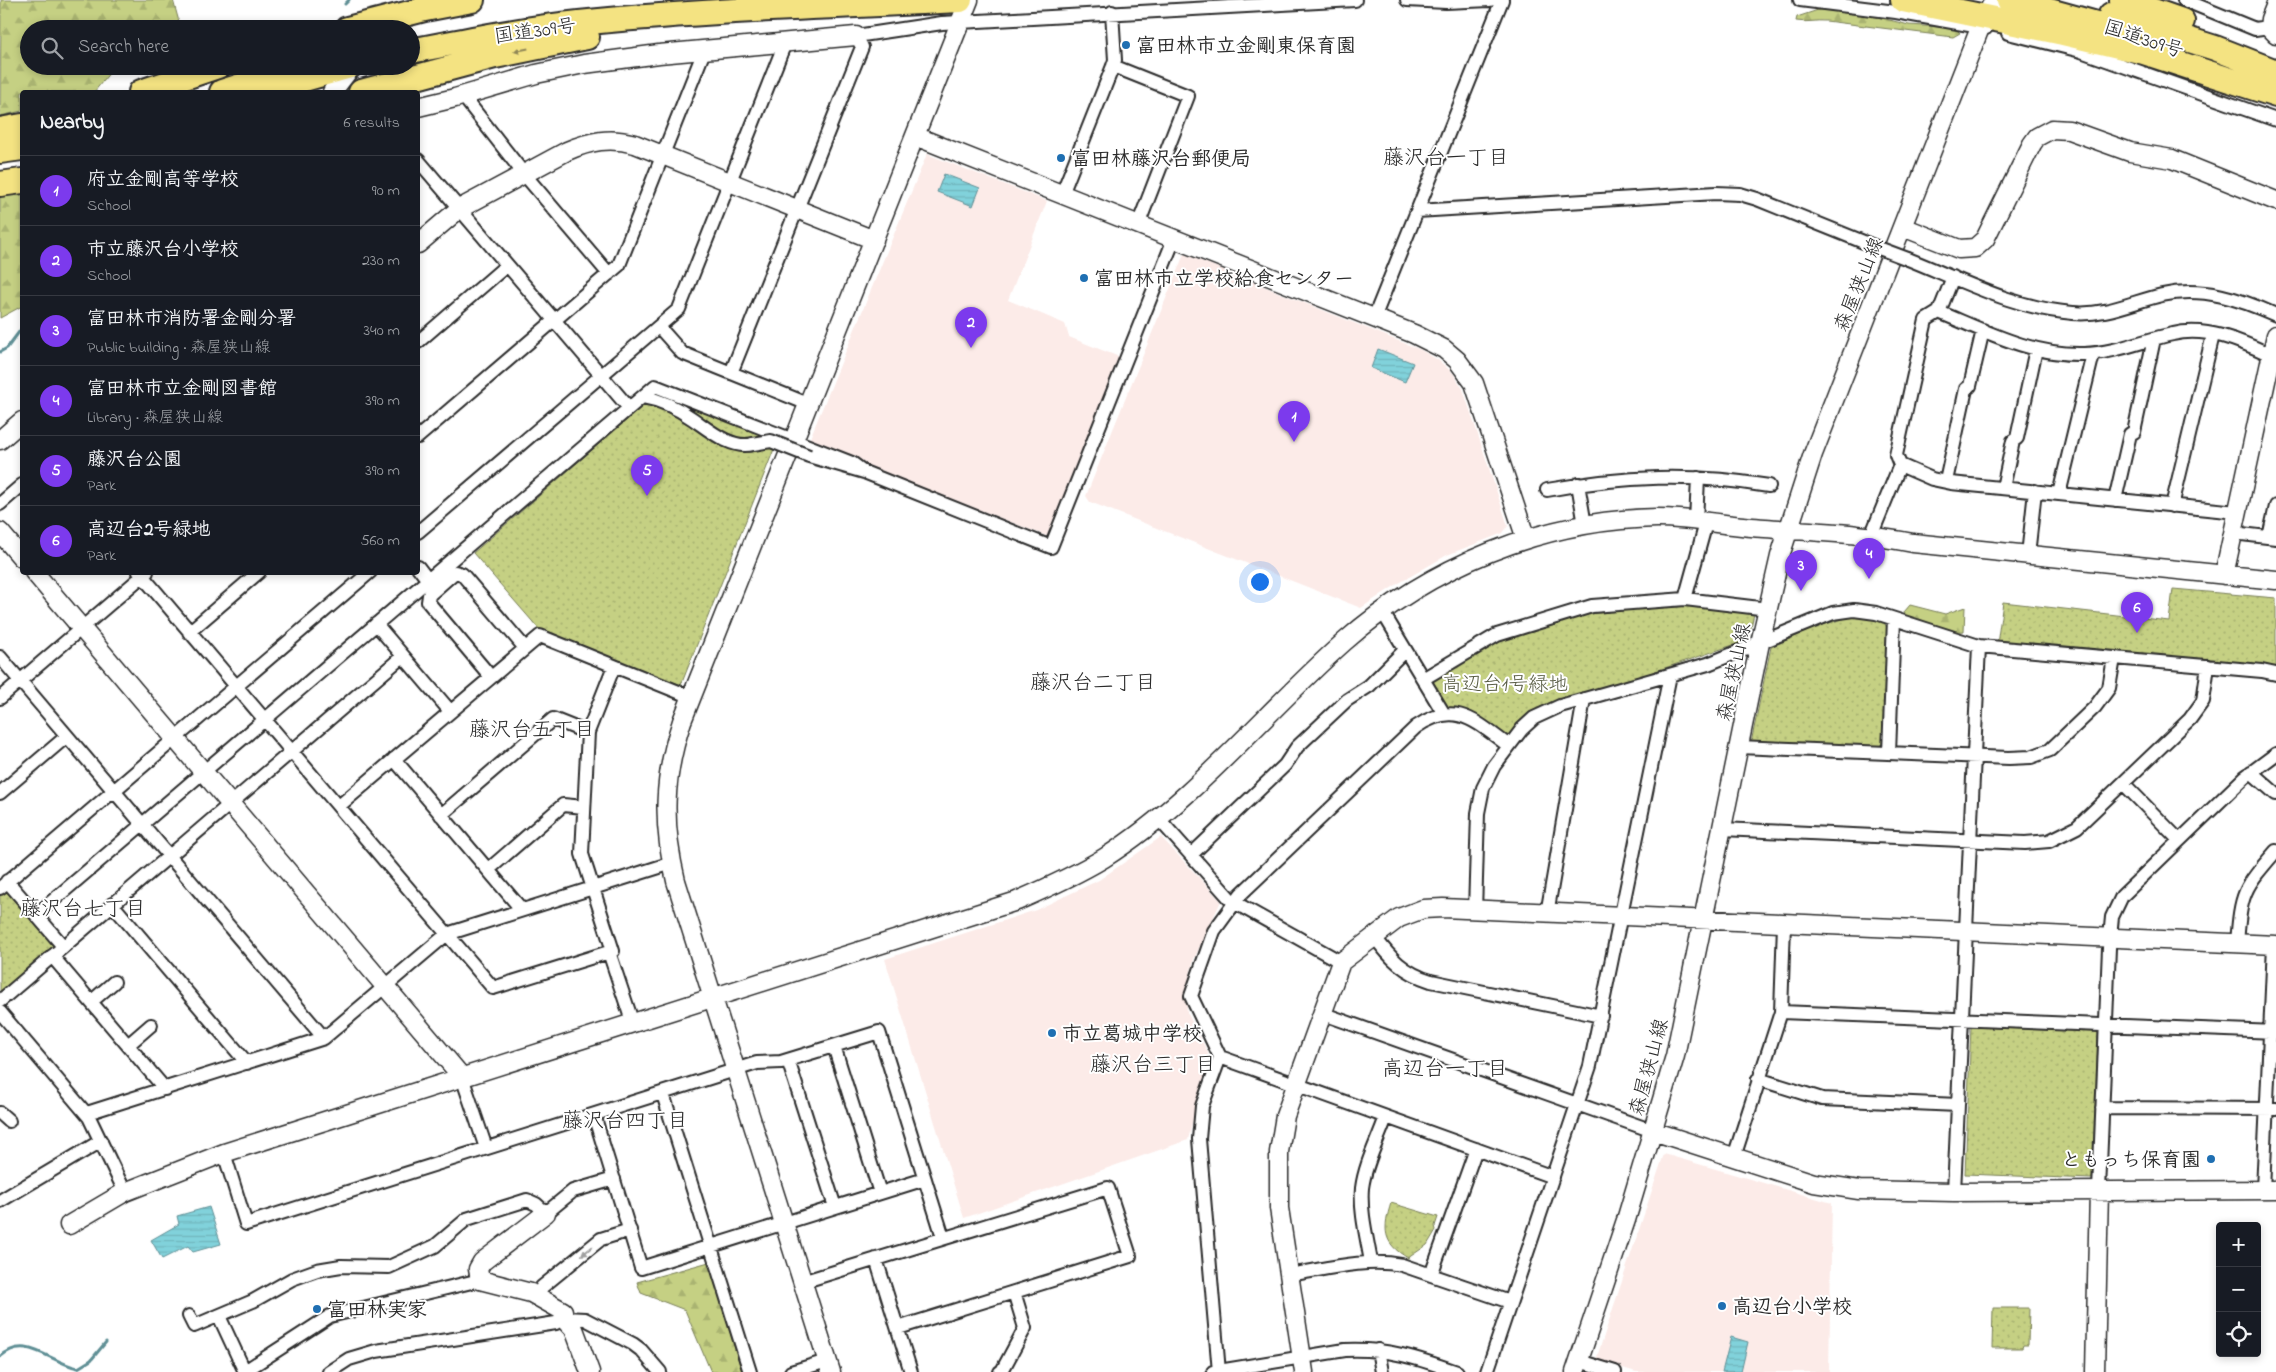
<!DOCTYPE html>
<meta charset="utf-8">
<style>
body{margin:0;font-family:"Indie Flower","Klee One",sans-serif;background:#20242c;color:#f1f3f6}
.controls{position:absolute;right:15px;bottom:15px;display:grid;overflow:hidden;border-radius:5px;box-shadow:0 2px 8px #0003}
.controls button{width:45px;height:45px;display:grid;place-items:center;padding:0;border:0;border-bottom:1px solid #363941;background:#171b24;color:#f1f3f6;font:25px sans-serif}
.you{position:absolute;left:1259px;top:581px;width:18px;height:18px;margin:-12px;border:4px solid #fff;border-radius:50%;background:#1a73e8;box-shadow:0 0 0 8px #1a73e833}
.badge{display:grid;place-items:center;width:32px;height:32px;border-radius:50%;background:#7c3aed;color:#fff;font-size:16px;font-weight:700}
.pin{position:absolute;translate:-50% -41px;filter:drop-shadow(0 1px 2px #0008)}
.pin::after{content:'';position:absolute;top:26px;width:18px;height:15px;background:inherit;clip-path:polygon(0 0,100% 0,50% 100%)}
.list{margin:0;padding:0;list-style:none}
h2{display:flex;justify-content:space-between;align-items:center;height:65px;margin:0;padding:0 20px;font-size:21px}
h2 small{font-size:16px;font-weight:400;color:#9ea1a6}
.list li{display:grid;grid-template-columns:32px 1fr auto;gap:15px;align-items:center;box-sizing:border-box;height:70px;padding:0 20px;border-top:1px solid #363941}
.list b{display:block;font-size:19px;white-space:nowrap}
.list p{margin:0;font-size:16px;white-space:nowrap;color:#9ea1a6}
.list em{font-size:16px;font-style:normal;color:#9ea1a6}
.icon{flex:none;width:28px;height:28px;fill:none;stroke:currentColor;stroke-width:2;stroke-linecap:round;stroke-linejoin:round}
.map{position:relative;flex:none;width:2276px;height:1372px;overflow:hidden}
.search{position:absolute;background:#171b24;box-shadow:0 2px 8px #0003;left:20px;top:20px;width:400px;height:55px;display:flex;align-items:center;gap:12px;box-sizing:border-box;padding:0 18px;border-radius:28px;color:#9ea1a6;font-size:19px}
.panel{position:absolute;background:#171b24;box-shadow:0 2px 8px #0003;left:20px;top:90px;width:400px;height:485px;border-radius:5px}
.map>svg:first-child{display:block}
.built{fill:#fcebe8}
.forest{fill:url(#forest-firs);stroke:#787e57}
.park{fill:url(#park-dots);stroke:#787e57}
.water{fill:url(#water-rules);stroke:#5f8f95}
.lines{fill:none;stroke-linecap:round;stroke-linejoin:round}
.stream{stroke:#5f8f95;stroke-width:3}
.street-casing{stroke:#2b2b2b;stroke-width:16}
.secondary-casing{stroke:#2b2b2b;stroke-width:21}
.highway-casing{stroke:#2b2b2b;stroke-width:28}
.street{stroke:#fff;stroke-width:12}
.secondary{stroke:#fff;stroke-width:18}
.highway{stroke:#f4e382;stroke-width:24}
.street-bridge-casing{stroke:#2b2b2b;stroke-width:16;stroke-linecap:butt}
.street-bridge{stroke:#fff;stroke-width:12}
.oneway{fill:#908756}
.oneway2{fill:#a0a0a0}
.poi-dot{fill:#1f6fb2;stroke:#fff;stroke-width:2}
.labels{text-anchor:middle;stroke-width:4;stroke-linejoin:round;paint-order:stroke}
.street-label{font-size:20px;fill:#2b2b2b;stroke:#fff}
.poi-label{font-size:20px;font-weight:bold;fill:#2b2b2b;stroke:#fff;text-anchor:start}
.park-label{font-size:20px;fill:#595d45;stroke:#fff}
.neighbourhood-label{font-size:21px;fill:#2b2b2b;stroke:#fff}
</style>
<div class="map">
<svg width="2276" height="1372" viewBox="0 0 2276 1372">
<defs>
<pattern id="forest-firs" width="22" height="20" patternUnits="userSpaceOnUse" patternTransform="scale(1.25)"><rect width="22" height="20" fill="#c5d083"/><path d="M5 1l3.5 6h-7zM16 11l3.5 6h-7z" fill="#a9b371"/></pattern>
<pattern id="park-dots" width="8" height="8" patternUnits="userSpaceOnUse" patternTransform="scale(1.25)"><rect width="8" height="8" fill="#c5d083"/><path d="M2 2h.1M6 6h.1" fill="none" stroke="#a9b371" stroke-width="1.8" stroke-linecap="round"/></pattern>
<pattern id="water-rules" width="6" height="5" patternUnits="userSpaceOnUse" patternTransform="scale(1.25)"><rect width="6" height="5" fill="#81d2db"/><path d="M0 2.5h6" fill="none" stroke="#70b4bc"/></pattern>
</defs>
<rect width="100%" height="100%" fill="#fff"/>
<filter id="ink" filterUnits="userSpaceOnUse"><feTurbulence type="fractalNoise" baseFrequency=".02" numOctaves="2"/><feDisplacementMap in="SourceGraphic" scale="10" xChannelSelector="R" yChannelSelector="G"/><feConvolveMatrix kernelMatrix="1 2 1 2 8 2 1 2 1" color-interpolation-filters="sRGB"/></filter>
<g filter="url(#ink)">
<path class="built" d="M927 154 1047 201 1008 300 1065 324 1069 337 1122 358 1049 537 808 443Z
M1184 254 1421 350 1438 360 1453 373 1463 389 1508 526 1503 533 1447 555 1399 583 1361 608 1090 502 1086 496Z
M1161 837 1221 901 1194 959 1186 990 1187 1012 1208 1053 1210 1062 1199 1093 1188 1140 964 1218 885 959 1036 910 1099 880Z
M1664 1154 1832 1203 1829 1372H1636L1596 1360Z"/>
<path class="forest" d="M1 0H173L181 29H29V66H115L94 92H22V111L0 116Z
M1818 10H1850L1909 25 1955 28 1960 33 1953 37 1826 21C1815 20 1807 23 1796 21L1797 17Z
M22 193V306L0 318V197Z
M1910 605 1945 614 1965 607 1964 631 1952 632 1907 618 1904 612Z
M709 1262 742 1372H711L685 1310 641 1293 637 1282Z"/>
<path class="park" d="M658 393 778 439 681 685 539 629 473 553Z
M2173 589 2276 598V669L1997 644 2003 602 2169 621Z
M1692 606 1754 614 1748 640C1708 653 1669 667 1629 680 1584 694 1538 699 1507 737L1473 713 1448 709 1431 682 1499 639 1581 615 1636 609Z
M1853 616 1883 621 1888 629 1882 743 1877 749 1751 743 1771 647 1819 626Z
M6 891 55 947 0 994V896Z
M1971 1027 2098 1032 2092 1179 1965 1174Z
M1391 1203 1438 1217 1435 1226 1436 1230 1427 1245 1408 1258C1382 1243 1383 1229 1391 1203Z
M1993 1308H2029L2028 1345H2023L2022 1348H1992Z"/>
<path class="water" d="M944 174 980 188 973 206 937 192Z
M1378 349 1413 363 1405 382 1371 368Z
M209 1207 221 1244 193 1252 188 1246 162 1259 151 1240 179 1224 177 1216Z
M1731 1337 1748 1342 1741 1372H1722Z"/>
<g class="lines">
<path class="stream" d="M345 4 349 0
M0 352 7 348 22 328
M0 1357C26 1333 49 1362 78 1368L91 1360 106 1342"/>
<defs>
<path id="street" d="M1407 0 1446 2 1490 0
M1800 0 1896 12 1986 28
M2184 0 2255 29 2269 27
M2008 33 2081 51 2276 120
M1113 66 1188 96 1138 225
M463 96 524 174 609 274
M418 160 629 408
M1062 194 1113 66 1115 60 1112 12
M1417 211 1716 193 1740 194 1757 199 1876 247
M1908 259C1961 280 2016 309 2073 313 2105 316 2132 302 2162 295 2203 286 2240 299 2276 315
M1939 312C1985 331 2033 356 2084 354 2116 353 2143 340 2173 334 2206 326 2241 341 2271 355
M1374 318 1502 0
M659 327 682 353 808 404
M418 342 507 265
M731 373 862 47 856 36 942 23 1355 0
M643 397C661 400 679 409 693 419 709 430 732 450 753 444
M418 437 619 265 704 51
M809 456 864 472 1051 547 1174 239
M1900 465 1932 479 1951 483 2237 512
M1946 481 1966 389 1970 386 1983 330
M1578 484 1585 525
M2003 488 2013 441 2017 438 2036 349
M1547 490C1623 476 1693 473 1769 486
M2059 494 2093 354
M2115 500 2130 434 2134 432 2154 339
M0 504 22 485
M2172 506 2213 335
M1696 522 1698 478
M418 532 679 309 785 43
M2233 533 2276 538
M1871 536 1900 465 1896 455 1926 320 1939 312 1953 277
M2269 537 2276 506
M2028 555 2035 491
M418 567 428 580
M139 572 493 988 609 952
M1685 599 1706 523
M1382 611 1444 714
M376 624 450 711
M189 632 259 572
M0 657 324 1038
M614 666 588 732 582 854 613 951 609 952 633 1024
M491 677 428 602 429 595 455 572 462 574 525 648
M1423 679 1497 635 1592 606 1685 599 1768 609
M0 698 147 572
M1509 746C1476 722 1456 699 1416 727L1241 894 1214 931 1191 996 1220 1057 1553 1177
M1739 747 2009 758 2031 757 2050 750 2095 707 2109 688 2114 658
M1889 753 1894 619
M394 759 522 910
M2251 772 2276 794
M2123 783 2179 840
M0 793 67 736
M339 806 540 636 691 697
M441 815 553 719 588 733
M1158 818 1232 901 1341 962
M1722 829 2025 843 2049 841 2077 827 2190 719 2203 701 2208 666
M1191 855 1285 765 1297 747 1347 700 1369 686 1405 650
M488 870 563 805 584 807
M7 881 63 946
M0 888 370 572
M112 904 247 1063
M1475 911 1478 813 1483 788 1494 766 1522 729 1534 718 1560 706 1708 664 1833 613 1854 610 1876 613 1979 646 2262 671 2276 674
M1547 914 1584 699
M36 915 655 386 852 463 864 472
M1374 936C1390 958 1404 973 1431 981L1601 1016
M2237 943C2241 892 2243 889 2276 851
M52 956 165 1089
M0 1001 403 656
M91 1002 114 982
M0 1012 89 1117 125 1192
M1781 1012 2276 1032
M1321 1013 1653 1131
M128 1045 151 1025
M834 1046 880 1193
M788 1060 835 1207
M462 1077 486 1148
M1758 1079 1822 1099 1958 1105
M663 1094 750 1372
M2102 1108 2276 1109
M0 1113 9 1121
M87 1113 324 1038 447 934 672 863
M594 1115 641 1268 925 1179
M224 1153 246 1224 757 1063 781 1062 879 1032 943 1237
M1734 1157 1781 1012 1784 924
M2099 1190 2109 948 2112 917 2122 896 2245 777 2276 754
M2263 1190 2274 945
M1954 1192 1979 646
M0 1201 101 1141
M876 1259 911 1372
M1371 1262C1367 1238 1360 1212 1362 1188 1365 1164 1378 1140 1386 1117
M1289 1275C1326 1269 1365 1258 1402 1265L1510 1302
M1431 1275 1476 1149
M802 1282 1108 1188 1130 1256 898 1328
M537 1296 542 1287 601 1239 630 1230
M189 1316 194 1326 253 1301 292 1279 317 1270 341 1266 389 1267 435 1246 467 1219 527 1200 536 1204 546 1213 573 1191 614 1179
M219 1316 245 1372
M1378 1350 1382 1372
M1579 1361 1615 1372
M245 1371 330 1316 480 1280
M329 1372 349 1359 376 1351 556 1323 564 1318 585 1319 633 1344 641 1350 660 1372
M791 1372 827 1361
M1000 1372 1002 1371 1025 1328 1014 1292
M1213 1372 1345 1350C1387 1348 1418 1358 1457 1372
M1219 1372 1199 1139 1202 1106 1220 1057
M1487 1372 1590 1066 1670 675"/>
<path id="secondary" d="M2276 4 2270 19 2269 27 2276 34
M332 92 352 66
M418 107 455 98 536 74 584 64 659 54 856 36
M915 136 1414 334 1444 349 1457 360 1474 383 1526 539
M1903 227 1959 249 1975 248 1985 239 2032 144 2037 137 2052 129 2069 130 2130 152 2172 159 2276 201
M418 244 459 209 567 151C590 141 610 137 635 144L874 240
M0 440 22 421
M0 532 22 558
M34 572 462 1077
M2224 575 2276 335
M1653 1131 1814 1183 1859 1190 1954 1192 2276 1190
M546 1213 482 1262 478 1269 480 1280 531 1293 563 1311 564 1318 574 1329 590 1372
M69 1225 125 1192 224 1153 1017 901C1047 888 1076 875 1104 858 1194 801 1265 712 1344 642 1430 566 1542 520 1657 518 1693 518 1729 526 1765 528 1815 532 1863 533 1913 543L2276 580
M831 1372 676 881C662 823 663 778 682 721L969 0
M1304 1372 1279 1208V1152L1285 1116 1341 962 1399 918 1423 909 1443 908 2276 945
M1575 1372 1626 1220 1675 1056 1760 643 1780 556 1813 454 1980 28 1994 0
M2095 1372 2099 1190"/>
<path id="highway" d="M1903 0 2063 33 2144 52 2276 95
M2009 0 2126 32
M2122 0 2182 21
M2111 15 2215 48 2276 72
M347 29 425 9 472 0
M411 51C467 40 522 29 579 23 705 10 833 7 960 0
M141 92 218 66
M222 92 275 75
M259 92 350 66
M361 92 495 56 587 37
M0 130 22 126
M0 151 22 148
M0 184 22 181"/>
</defs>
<use href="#street" class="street-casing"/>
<use href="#secondary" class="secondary-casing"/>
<use href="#highway" class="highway-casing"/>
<use href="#street" class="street"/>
<use href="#secondary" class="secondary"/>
<use href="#highway" class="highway"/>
<defs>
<path id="street-bridge" d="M1876 247 1908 259
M753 444 771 441 809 456"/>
</defs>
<use href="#street-bridge" class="street-bridge-casing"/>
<use href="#street-bridge" class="street-bridge"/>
</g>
<defs><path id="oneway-solid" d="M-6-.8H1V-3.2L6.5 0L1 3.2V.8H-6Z" transform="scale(1.25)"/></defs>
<use class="oneway" href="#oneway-solid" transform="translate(521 50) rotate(168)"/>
<use class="oneway2" href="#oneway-solid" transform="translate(587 1251) rotate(141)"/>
</g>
<g class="poi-dot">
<circle cx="1126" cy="45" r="5"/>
<circle cx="1061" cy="158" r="5"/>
<circle cx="1084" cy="278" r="5"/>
<circle cx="1052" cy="1033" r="5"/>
<circle cx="2211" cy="1159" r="5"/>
<circle cx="1722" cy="1306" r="5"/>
<circle cx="317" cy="1309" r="5"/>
</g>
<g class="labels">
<g class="street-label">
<text transform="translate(535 30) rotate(-8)" y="7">国道309号</text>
<text transform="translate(2144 38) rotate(18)" y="7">国道309号</text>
<text transform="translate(1858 284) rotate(-68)" y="7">森屋狭山線</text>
<text transform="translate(1733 672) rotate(-78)" y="7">森屋狭山線</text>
<text transform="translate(1648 1067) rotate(-75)" y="7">森屋狭山線</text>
</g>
<g class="poi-label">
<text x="1136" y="52">富田林市立金剛東保育園</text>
<text x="1071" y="165">富田林藤沢台郵便局</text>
<text x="1094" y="285">富田林市立学校給食センター</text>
<text x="1062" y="1040">市立葛城中学校</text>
<text x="2201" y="1166" text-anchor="end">ともっち保育園</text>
<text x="1732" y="1313">高辺台小学校</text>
<text x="327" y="1316">富田林実家</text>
</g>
<g class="park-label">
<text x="1505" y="690">高辺台1号緑地</text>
</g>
<g class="neighbourhood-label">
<text x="1446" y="164">藤沢台一丁目</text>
<text x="1093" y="689">藤沢台二丁目</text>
<text x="532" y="736">藤沢台五丁目</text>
<text x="83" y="915">藤沢台七丁目</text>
<text x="1153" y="1071">藤沢台三丁目</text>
<text x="1445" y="1075">高辺台一丁目</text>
<text x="625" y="1127">藤沢台四丁目</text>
</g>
</g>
</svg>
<div class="controls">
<button>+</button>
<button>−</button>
<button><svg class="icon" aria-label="locate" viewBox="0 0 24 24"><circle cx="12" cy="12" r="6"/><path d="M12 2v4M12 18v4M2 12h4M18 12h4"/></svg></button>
</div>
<div class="you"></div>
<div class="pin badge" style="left:1294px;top:442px">1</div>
<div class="pin badge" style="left:971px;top:348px">2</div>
<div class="pin badge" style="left:1801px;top:591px">3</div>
<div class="pin badge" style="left:1869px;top:579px">4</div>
<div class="pin badge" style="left:647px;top:496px">5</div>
<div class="pin badge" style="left:2137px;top:633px">6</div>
<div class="search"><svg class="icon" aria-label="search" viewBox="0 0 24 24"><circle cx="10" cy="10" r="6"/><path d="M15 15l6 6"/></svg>Search here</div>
<section class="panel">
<h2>Nearby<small>6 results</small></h2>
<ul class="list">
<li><span class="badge">1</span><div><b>府立金剛高等学校</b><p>School</p></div><em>90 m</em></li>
<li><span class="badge">2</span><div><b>市立藤沢台小学校</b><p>School</p></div><em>230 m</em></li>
<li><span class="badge">3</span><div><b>富田林市消防署金剛分署</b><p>Public building · 森屋狭山線</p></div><em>340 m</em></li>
<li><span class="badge">4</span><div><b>富田林市立金剛図書館</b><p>Library · 森屋狭山線</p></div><em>390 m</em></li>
<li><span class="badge">5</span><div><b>藤沢台公園</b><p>Park</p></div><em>390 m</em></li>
<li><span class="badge">6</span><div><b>高辺台2号緑地</b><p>Park</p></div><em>560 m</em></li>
</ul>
</section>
</div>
